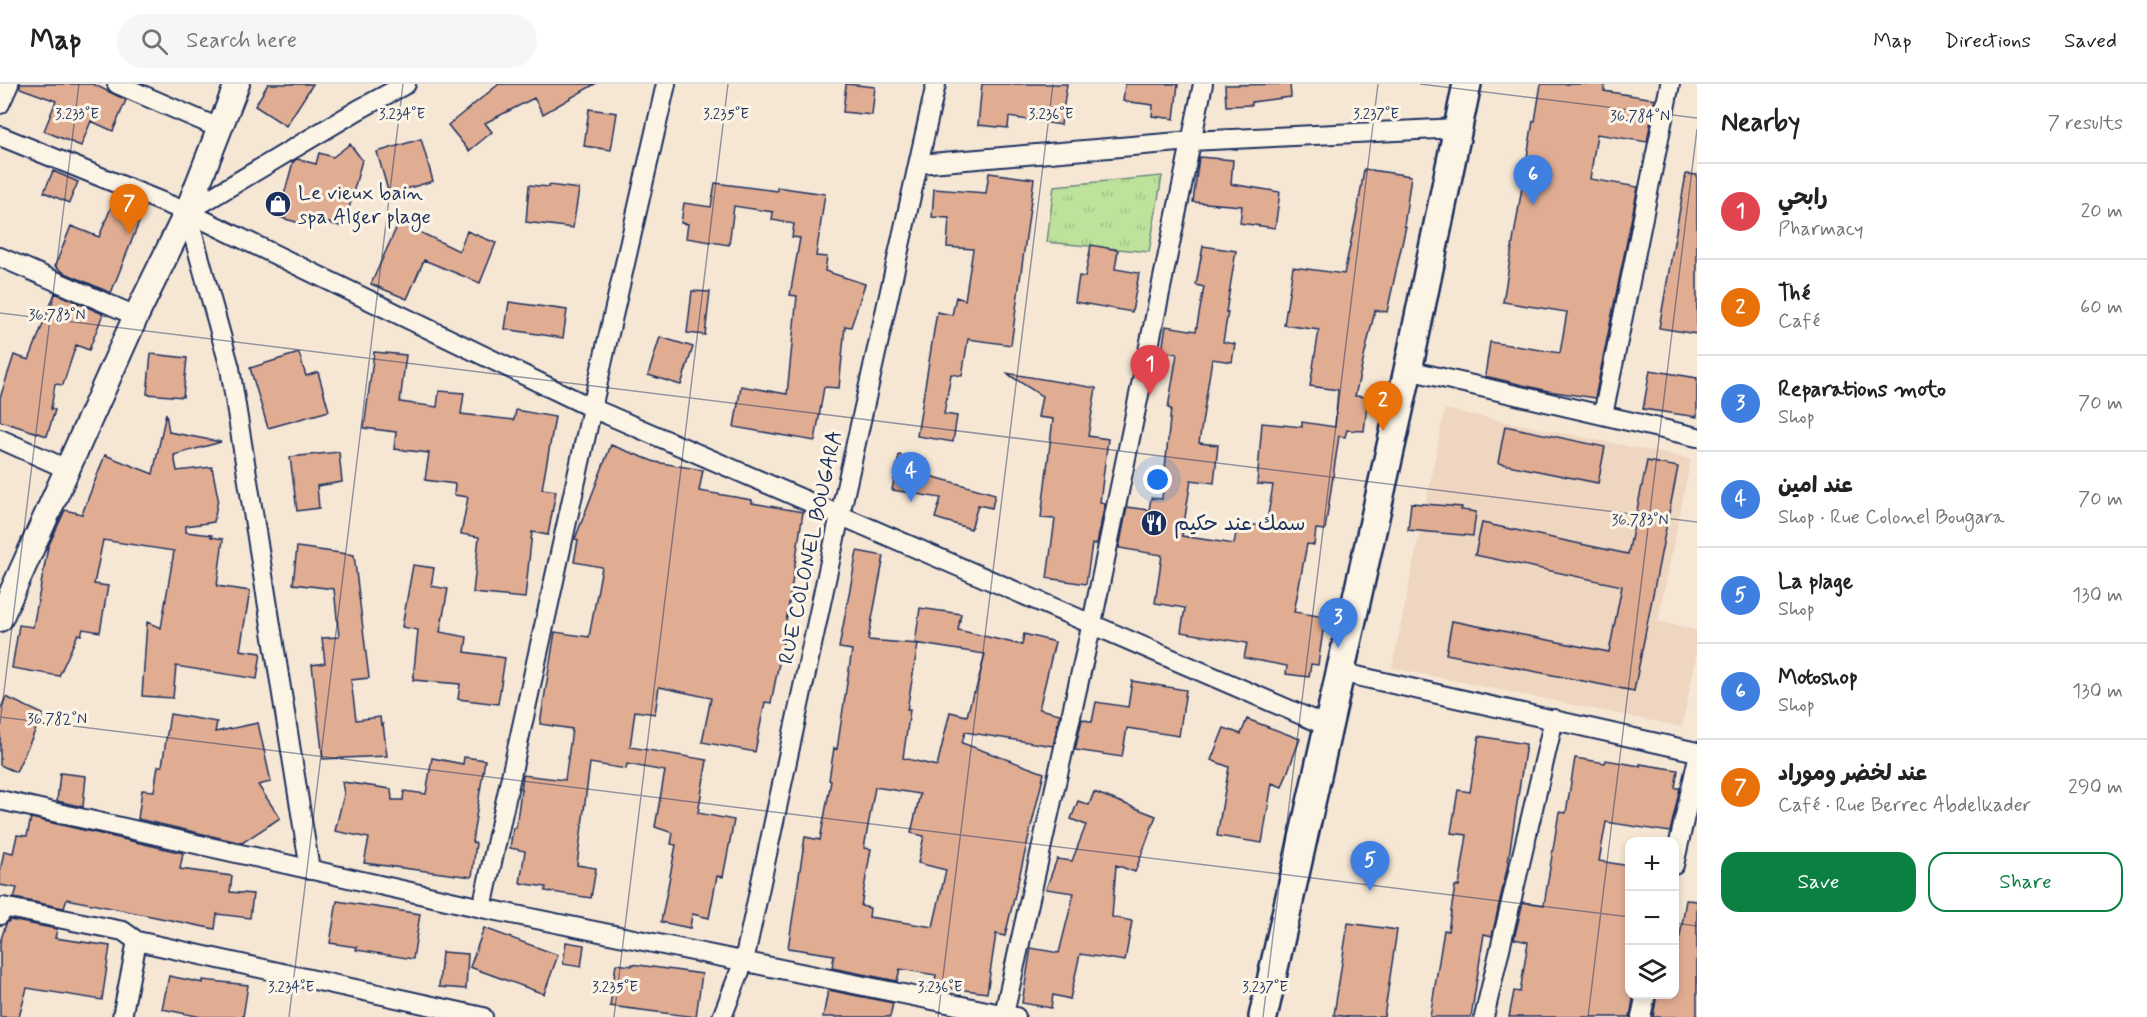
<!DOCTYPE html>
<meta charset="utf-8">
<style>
body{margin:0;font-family:Mynerve,"Playpen Sans Arabic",sans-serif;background:#f6f6f6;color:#222}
.controls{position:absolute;right:18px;bottom:18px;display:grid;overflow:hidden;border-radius:12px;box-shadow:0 3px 9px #0003}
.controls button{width:54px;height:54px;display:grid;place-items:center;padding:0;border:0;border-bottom:2px solid #e0e0e0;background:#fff;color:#222;font:30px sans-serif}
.you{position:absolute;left:1158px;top:396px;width:21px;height:21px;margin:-15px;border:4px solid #fff;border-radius:50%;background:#1a73e8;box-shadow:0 0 0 9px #1a73e833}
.badge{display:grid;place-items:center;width:39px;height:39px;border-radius:50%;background:#0b8043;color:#fff;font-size:20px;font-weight:700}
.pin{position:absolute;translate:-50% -50px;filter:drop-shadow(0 2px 3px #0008)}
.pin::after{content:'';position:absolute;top:32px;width:21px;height:18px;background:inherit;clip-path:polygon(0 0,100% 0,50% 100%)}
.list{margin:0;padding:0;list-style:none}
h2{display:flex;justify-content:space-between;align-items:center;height:78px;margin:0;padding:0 24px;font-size:26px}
h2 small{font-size:20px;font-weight:400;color:#767676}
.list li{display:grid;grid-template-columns:39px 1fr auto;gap:18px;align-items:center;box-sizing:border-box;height:96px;padding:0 24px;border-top:2px solid #e0e0e0}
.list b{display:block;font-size:22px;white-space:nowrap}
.list p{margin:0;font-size:20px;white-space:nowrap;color:#767676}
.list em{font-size:20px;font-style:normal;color:#767676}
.actions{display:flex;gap:12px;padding:18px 24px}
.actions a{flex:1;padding:14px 0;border:2px solid #0b8043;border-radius:18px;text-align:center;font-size:21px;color:#0b8043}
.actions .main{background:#0b8043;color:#fff}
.icon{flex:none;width:33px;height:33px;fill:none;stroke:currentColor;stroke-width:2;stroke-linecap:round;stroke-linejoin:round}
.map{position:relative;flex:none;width:1697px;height:933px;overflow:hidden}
header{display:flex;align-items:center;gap:36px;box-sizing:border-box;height:84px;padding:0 30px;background:#fff;border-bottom:2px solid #e0e0e0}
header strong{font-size:28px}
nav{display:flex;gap:33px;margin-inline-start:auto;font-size:21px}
.search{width:420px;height:54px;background:#f6f6f6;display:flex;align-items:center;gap:15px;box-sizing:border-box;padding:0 21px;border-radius:33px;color:#767676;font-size:22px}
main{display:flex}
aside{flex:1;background:#fff}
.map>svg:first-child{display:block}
.built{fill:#efd6c1}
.grass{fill:url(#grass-tufts);stroke:#6c887d;stroke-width:1.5}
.building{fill:#e0ad93;stroke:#1b2f5e;stroke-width:1.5;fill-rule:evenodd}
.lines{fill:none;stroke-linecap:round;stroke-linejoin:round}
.minor-casing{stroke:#1b2f5e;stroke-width:22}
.tertiary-casing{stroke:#1b2f5e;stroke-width:28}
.secondary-casing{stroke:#1b2f5e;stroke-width:32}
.minor{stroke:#fcf5e5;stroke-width:18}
.tertiary{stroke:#fcf5e5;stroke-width:24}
.secondary{stroke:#fcf5e5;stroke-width:27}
.ticks{fill:none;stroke:#1b2f5e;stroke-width:1.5;stroke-opacity:0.45}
.labels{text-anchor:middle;stroke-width:6;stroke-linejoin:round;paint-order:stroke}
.poi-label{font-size:21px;fill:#1b2f5e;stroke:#fcf5e5;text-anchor:start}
.street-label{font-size:21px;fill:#1b2f5e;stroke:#fcf5e5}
.ticks-label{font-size:15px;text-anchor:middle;fill:#1b2f5e;stroke:#fcf5e5;stroke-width:6;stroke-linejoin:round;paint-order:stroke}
</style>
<header>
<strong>Map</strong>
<div class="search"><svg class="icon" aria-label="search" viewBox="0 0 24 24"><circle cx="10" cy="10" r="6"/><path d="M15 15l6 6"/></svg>Search here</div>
<nav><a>Map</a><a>Directions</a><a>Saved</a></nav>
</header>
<main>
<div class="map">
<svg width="1697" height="933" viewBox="0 0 1697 933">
<defs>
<pattern id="grass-tufts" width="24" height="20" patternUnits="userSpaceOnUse" patternTransform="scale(1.5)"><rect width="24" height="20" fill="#bee29c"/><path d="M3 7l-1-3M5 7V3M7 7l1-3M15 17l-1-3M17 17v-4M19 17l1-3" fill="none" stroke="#a3c289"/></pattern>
</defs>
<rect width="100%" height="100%" fill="#f6e7d5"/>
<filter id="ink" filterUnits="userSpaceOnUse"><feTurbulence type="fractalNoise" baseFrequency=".0167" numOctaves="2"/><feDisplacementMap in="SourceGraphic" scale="12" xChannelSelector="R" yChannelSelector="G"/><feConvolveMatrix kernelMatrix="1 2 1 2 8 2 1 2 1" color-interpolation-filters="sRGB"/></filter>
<g filter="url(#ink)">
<path class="built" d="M1445 325 1691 375 1658 537 1697 546V569L1682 643 1392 584Z"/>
<path class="grass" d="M1162 92 1149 168 1047 158 1054 102Z"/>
<path class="building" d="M20 0H93L126 16 113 47 91 37 81 62 44 47 56 17 20 4Z
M268 0H313L286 42 255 22Z
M499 0H595L543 30 534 14 485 39 492 48 469 67 448 41Z
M846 0 875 3 872 31 843 28Z
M982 0H1067L1061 41 1009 33 1008 44 978 41Z
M1125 0H1178L1174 35 1152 32 1153 21 1123 17Z
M1290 0 1291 13 1252 18V21L1226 22 1225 1Z
M1541 0H1605L1604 7 1655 15 1647 58 1597 50 1590 95 1638 103 1595 314 1548 307 1485 292 1490 258 1560 269 1567 228 1503 218 1533 37H1535Z
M589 25 617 29 611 66 584 62Z
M421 55 433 97 389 110 377 68Z
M350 60 362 76 344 143 308 134 307 141 278 133 293 78 297 75 316 80 319 69 333 73Z
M1199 73 1233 76 1231 100 1280 108 1275 144 1240 139 1242 122 1193 118Z
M1364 85 1411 92 1404 142H1406L1387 228 1375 226 1355 312 1368 313 1364 347 1347 346 1345 353 1339 352 1325 446 1316 445 1314 461 1307 460 1294 528 1325 533 1318 581 1311 580 1309 593 1286 590 1287 582 1244 574 1247 559 1181 548 1185 524 1155 519 1162 471 1119 464 1127 423 1149 426 1151 414 1162 415 1171 325 1168 324 1177 270 1162 267 1166 242 1196 247 1204 203 1196 201 1203 162 1236 167 1226 228H1228L1223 258 1235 260 1232 278 1212 275 1199 359 1218 361 1214 399 1191 396 1182 452 1234 460 1238 438 1266 443 1273 401 1257 400 1262 339 1302 343V338L1335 343 1338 306 1310 302 1319 246 1284 241 1293 183 1344 190 1358 124Z
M53 87 78 98 69 119 44 108Z
M989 89 1034 95 1011 261 968 255 962 292 951 290 944 330 957 332 953 358 917 352 937 228 952 231 956 213 965 216 973 165 947 163 949 134 932 133 934 105 986 109Z
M1686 90 1697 91V250L1659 244Z
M715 99 777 107V103L825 110 816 172 827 173 825 187 865 200 851 243 845 242 839 304 824 303 815 357 734 343 741 302 787 310 797 212 790 211 800 154 792 153 794 140 772 136 773 128 734 122 729 161 686 154 688 140 681 139 684 119 711 123Z
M529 101 549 103V101L579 105 573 144 526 138Z
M116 111 145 123 111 209 63 188 55 182 71 142 99 153Z
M399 138 459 167 467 147 496 159 480 199 424 176 407 215 371 200Z
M1091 161 1118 166 1115 185 1139 189 1132 228 1075 218 1079 192 1085 193Z
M692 207 710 208 705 251 687 249Z
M55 209 103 230 89 266 76 261 63 301 55 300 51 325 55 326 47 352 0 337V314L14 271 29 276Z
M509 218 567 226 563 254 505 245Z
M660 253 693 263 681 301 648 291Z
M374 268 406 271 400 318 437 323 439 307 464 309 461 330 514 336 516 326 555 333 542 405 556 407 548 451 532 448 525 514 473 509 479 453 461 450 468 413 454 411 455 400 425 396 429 369 394 365 396 348 364 344Z
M299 269 306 292 318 288 329 327 268 344 250 284Z
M151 270 187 274 183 313 147 310Z
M1650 286 1697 294V333L1643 325Z
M1006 289 1096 304 1088 352 1108 355 1100 418 1105 419 1097 460H1092L1086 500 1047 494 1055 435 1041 434 1053 335 1038 333 1042 312Z
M166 329 169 348 221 358 174 371 177 387 212 383 218 414 214 438 186 442V448L212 451 211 453 223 455 217 502 250 507 240 566 261 569 257 595 176 582 173 614 142 612 147 538 161 544 174 467 103 456 94 500 108 502 100 548 83 545 81 551 78 550 59 592 12 584 19 541 33 543 48 463 65 426 82 430 105 371 153 390Z
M1505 342 1605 363 1598 399 1498 379Z
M611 361 655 378 703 386 699 407 752 416V419L803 428 782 564 771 619 765 618 755 668 702 658 711 614 659 603 655 630 635 627 630 663 707 676 698 729 734 736 723 793 717 792 709 834 692 830 690 844 661 838 676 761 671 760 673 749 655 743 665 687 627 680 626 685 590 679 577 781 596 784 591 814 545 807 546 803 520 799 525 767 510 764 513 744H516L523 691 565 696 572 645 540 640 555 548 589 553 602 483 574 478 578 456 575 455Z
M339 368 342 398 317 402 319 424 297 427 290 373Z
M899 371 926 376 923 390 995 410 992 424 978 421 971 445 935 434 941 414 892 406Z
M1647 377 1678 383 1634 607 1446 570 1452 537 1609 568 1622 502 1475 471 1482 439 1628 470Z
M1411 419 1462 423 1461 426 1476 428 1473 452 1408 446Z
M297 463 354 471 369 594 351 596 356 636 380 633 381 641 383 640 387 672 323 675 312 581 325 579 322 554 339 553 334 505 293 500Z
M857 467 884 472 868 556 918 560 907 626H910L903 674 937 682 950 628 967 632 973 609H975L985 570 915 559 920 524 961 530 958 546 1022 561 1024 550 1055 558 1039 625 1060 630 1053 662 965 648 962 659 1044 689 1005 852 996 850 987 909 934 902 936 891 900 885 897 897 832 884 834 871 788 864 805 753 820 756 831 697 829 696 834 664 837 665 852 566 839 564ZM875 703 920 710 911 749 924 752 918 779 946 786 933 843 869 833 870 824 861 822 871 765 864 764Z
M413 481 434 484 431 502 448 505 440 548 467 553 465 568 505 574 498 620 458 615 460 600 413 596 418 546 402 543Z
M1132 597 1186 606 1179 652 1127 644 1122 673 1075 666 1082 635 1092 638 1096 618 1128 623Z
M6 613 43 630 16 688 0 681V626Z
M170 630 217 638 215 648 258 639 271 698 258 701 280 734 242 759 138 735 142 706 154 707 158 682H162Z
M1247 635 1300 655 1282 703 1272 699 1262 759 1217 752 1229 683 1211 676 1224 644 1241 650Z
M1479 652 1526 660 1507 785 1492 852 1484 850 1471 933H1430L1444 846 1448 847 1455 802H1459L1467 751 1451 749 1458 706 1470 708Z
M464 673 485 676 472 758 476 759 472 793 364 779 369 754 335 747 344 710 342 698 391 705 392 716H403L404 707 426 710 432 674 463 680Z
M1575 674 1605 679 1606 676 1640 682V680L1678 686 1675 704H1680L1670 748 1606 738 1599 777 1629 782V910H1634L1630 933H1509L1514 907 1520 908 1528 858 1514 855 1523 818 1544 821 1559 728 1566 729Z
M60 689 86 692 83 723 57 717Z
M1094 708 1156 732 1135 788 1116 781 1112 833 1132 837 1125 877 1080 870 1070 915 1053 911 1051 924 1022 919 1031 864 1059 869 1074 809 1046 805 1057 775 1072 777 1086 741 1071 735 1078 717 1089 721Z
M31 734 183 769 180 785 232 792 230 808 253 810 250 834 217 830 215 845 67 815 64 824 14 814 17 804 0 801V788L4 767 13 769 17 751 27 752Z
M1686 816 1697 817V933H1653L1657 910H1674V889Z
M337 817 420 830 413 875 356 866 357 863 330 859Z
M10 836 57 845 55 854 110 862 102 916 27 904 19 933H0V858L6 840Z
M1348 839 1397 846 1384 933H1350L1334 931Z
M484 844 558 871 544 910 470 883Z
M566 858 584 861 581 883 563 880Z
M442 868 468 870 466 905 439 903Z
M616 880 632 882V880L702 890 696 933 610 922Z
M169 892 203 899V896L248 901 243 933H201L162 925Z
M828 906 893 919 890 933H823Z"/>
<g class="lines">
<defs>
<path id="minor" d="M117 0 219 44
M0 20 9 0
M0 52 187 128 592 324 1327 642
M919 80 1191 57 1458 44
M187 128 230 284 310 786
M187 128 358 26 406 0
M0 173 136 232
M1408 286 1697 353
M1603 331 1670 0
M0 355 67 385
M1339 588 1697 668
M0 716 482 824 1016 933
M1674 781 1697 678
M482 824 592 324 666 0
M0 831 3 823 123 847 137 857 483 933
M1004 930 1092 539 1203 0
M122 933 137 857
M722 933 744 877 840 431 936 0
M1484 933 1554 635
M1641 933 1646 910"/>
<path id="tertiary" d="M0 535 136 232 187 128 237 0"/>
<path id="secondary" d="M1263 933 1408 286 1467 0"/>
</defs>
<use href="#minor" class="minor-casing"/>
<use href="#tertiary" class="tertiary-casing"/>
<use href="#secondary" class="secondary-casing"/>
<use href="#minor" class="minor"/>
<use href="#tertiary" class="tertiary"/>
<use href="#secondary" class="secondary"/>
</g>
</g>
<path class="ticks" d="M1420 0 1697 34M0 229 1697 438M0 633 1630 833M0 640 79 0M1674 839 1697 842M289 933 403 0M614 933 728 0M938 933 1053 0M1263 933 1378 0M1588 933 1697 45"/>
<defs>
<symbol id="shop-disc" viewBox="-11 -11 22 22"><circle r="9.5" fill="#1b2f5e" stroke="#fcf5e5"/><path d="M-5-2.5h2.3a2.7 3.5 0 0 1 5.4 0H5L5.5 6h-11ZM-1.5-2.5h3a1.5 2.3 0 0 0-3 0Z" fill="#fff"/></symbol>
<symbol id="restaurant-disc" viewBox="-11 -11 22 22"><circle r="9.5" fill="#1b2f5e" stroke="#fcf5e5"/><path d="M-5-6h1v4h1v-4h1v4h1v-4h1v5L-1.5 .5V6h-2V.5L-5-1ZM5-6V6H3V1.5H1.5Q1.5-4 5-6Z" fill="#fff"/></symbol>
</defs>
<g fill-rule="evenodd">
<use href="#shop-disc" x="263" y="105" width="30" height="30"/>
<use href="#restaurant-disc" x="1139" y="424" width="30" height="30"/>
</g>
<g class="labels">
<g class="poi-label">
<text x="298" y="115">Le vieux bain<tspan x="298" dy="24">spa Alger plage</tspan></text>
<text x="1174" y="446">سمك عند حكيم</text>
</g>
<g class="street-label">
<text transform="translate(810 463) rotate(-78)" y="7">RUE COLONEL BOUGARA</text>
</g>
</g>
<g class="ticks-label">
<text x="77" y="35">3.233°E</text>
<text x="402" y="35">3.234°E</text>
<text x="726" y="35">3.235°E</text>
<text x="1051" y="35">3.236°E</text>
<text x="1376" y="35">3.237°E</text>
<text x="1640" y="37">36.784°N</text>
<text x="57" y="236">36.783°N</text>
<text x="1640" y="441">36.783°N</text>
<text x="57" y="640">36.782°N</text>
<text x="291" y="908">3.234°E</text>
<text x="615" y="908">3.235°E</text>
<text x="940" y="908">3.236°E</text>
<text x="1265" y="908">3.237°E</text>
</g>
</svg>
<div class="controls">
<button>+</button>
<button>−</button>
<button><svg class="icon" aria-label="layers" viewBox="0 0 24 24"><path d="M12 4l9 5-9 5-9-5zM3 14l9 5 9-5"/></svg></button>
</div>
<div class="you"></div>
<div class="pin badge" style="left:1150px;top:311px;background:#e0444e">1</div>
<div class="pin badge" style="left:1383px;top:347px;background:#e8710a">2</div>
<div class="pin badge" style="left:1338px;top:564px;background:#3f7fe0">3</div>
<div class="pin badge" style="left:911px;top:418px;background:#3f7fe0">4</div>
<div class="pin badge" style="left:1370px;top:807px;background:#3f7fe0">5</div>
<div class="pin badge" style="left:1533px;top:121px;background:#3f7fe0">6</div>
<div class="pin badge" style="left:129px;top:150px;background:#e8710a">7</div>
</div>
<aside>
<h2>Nearby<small>7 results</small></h2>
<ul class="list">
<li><span class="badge" style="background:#e0444e">1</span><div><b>رابحي</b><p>Pharmacy</p></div><em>20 m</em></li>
<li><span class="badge" style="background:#e8710a">2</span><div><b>Thé</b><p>Café</p></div><em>60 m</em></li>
<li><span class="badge" style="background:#3f7fe0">3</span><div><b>Reparations moto</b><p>Shop</p></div><em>70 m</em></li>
<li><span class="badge" style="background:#3f7fe0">4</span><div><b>عند امين</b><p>Shop · Rue Colonel Bougara</p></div><em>70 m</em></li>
<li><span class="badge" style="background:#3f7fe0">5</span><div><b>La plage</b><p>Shop</p></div><em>130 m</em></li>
<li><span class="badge" style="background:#3f7fe0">6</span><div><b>Motoshop</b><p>Shop</p></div><em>130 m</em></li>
<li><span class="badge" style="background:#e8710a">7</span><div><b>عند لخضر وموراد</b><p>Café · Rue Berrec Abdelkader</p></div><em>290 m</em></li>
</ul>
<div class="actions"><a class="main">Save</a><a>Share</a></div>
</aside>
</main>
